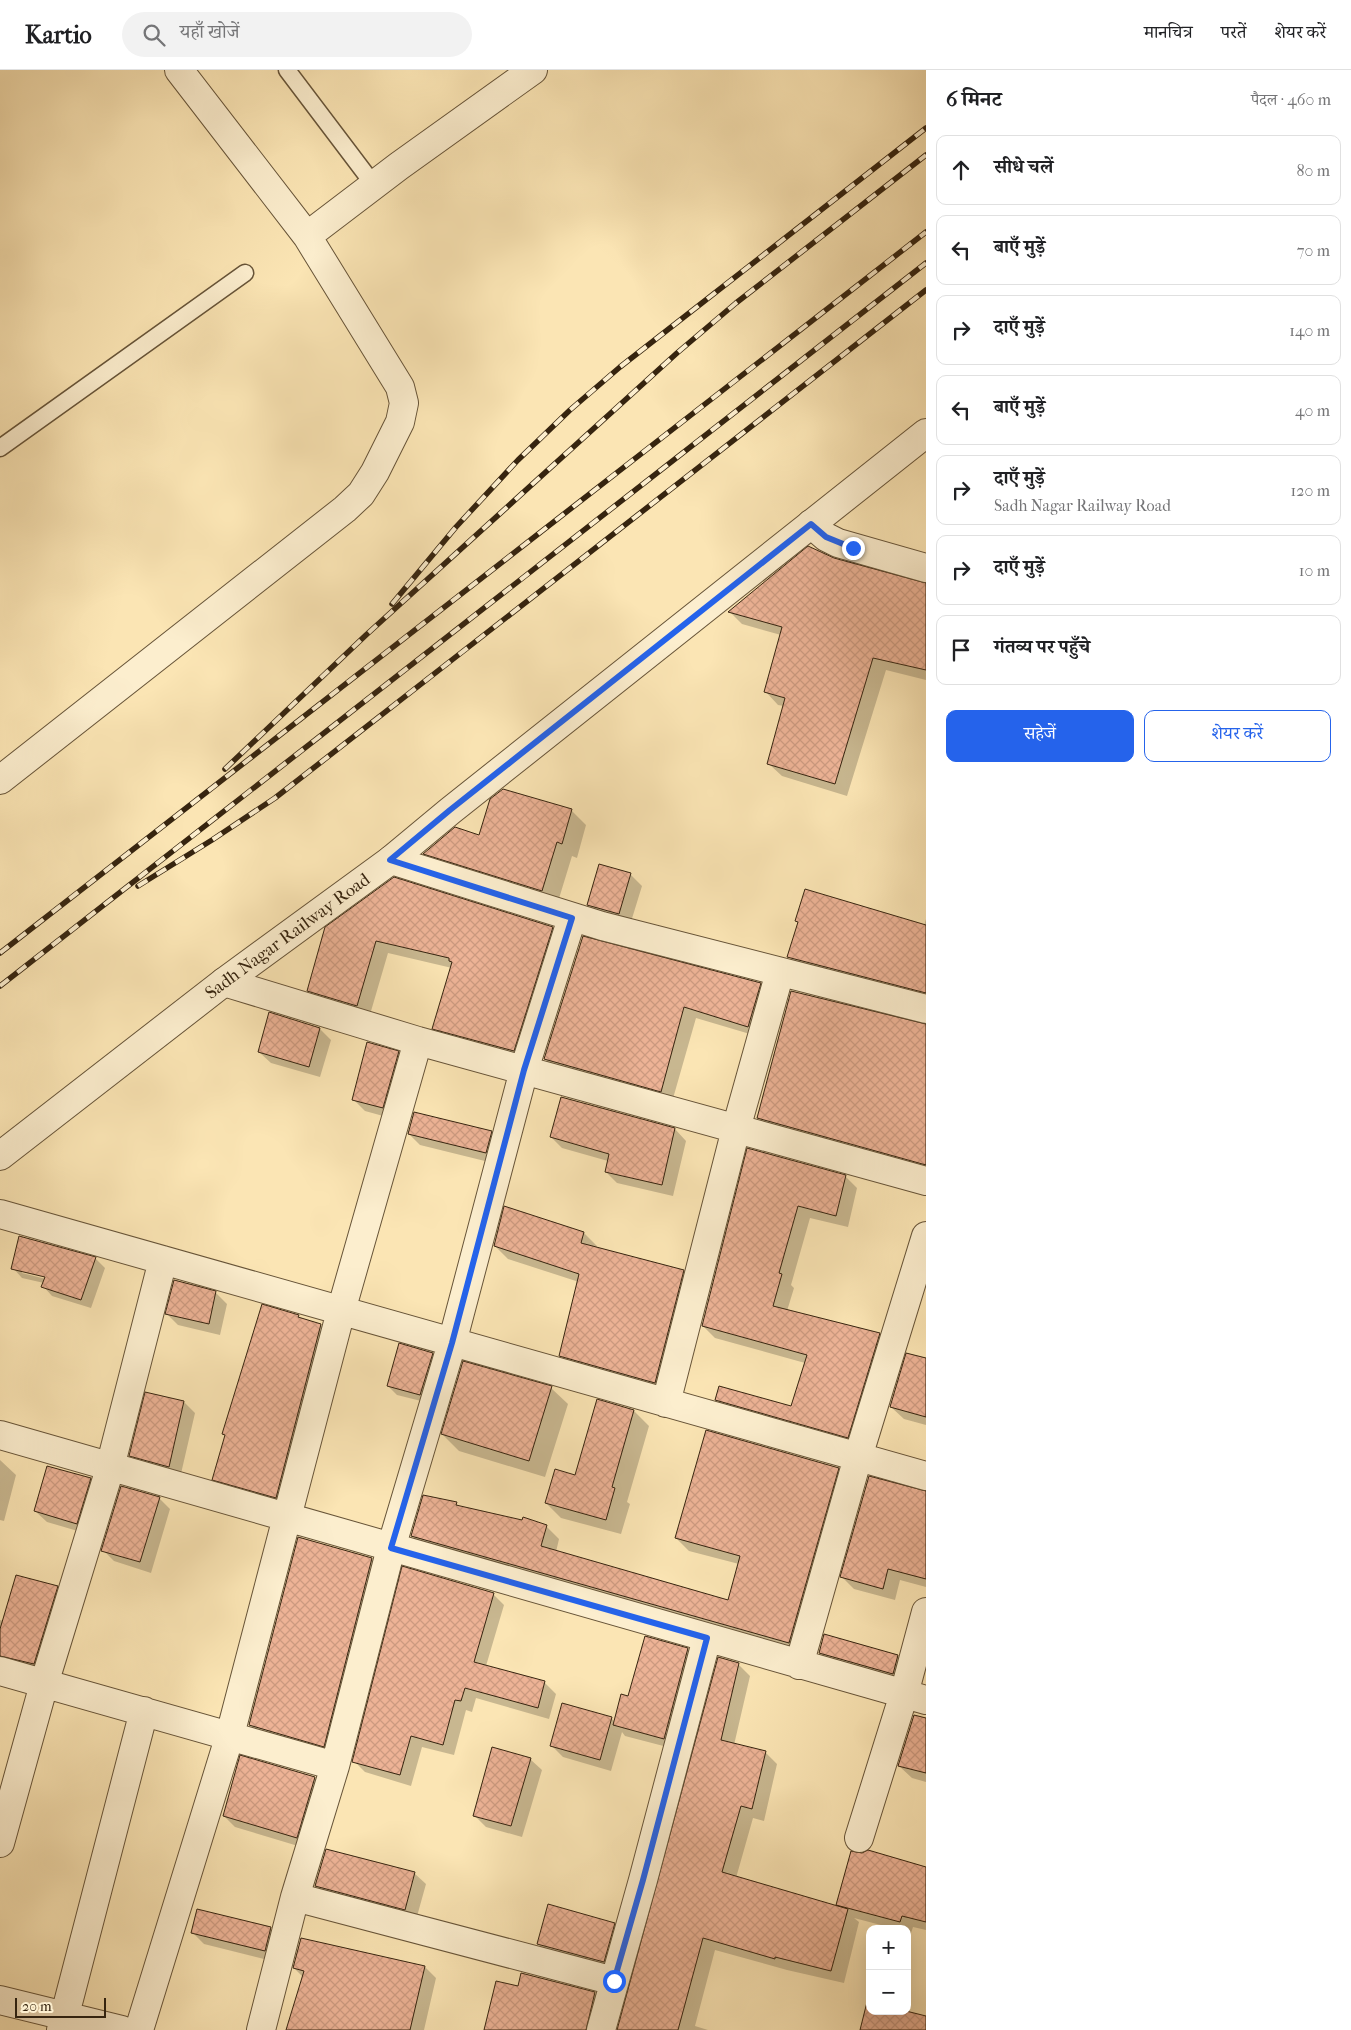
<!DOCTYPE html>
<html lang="hi">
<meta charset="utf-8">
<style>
body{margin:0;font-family:"IM FELL French Canon","Noto Serif Devanagari",serif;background:#f2f2f2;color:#202124}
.controls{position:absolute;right:15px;bottom:15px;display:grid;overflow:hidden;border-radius:10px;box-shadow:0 5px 20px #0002}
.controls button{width:45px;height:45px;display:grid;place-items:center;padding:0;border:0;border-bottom:1px solid #e0e0e0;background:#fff;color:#202124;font:25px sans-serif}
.scale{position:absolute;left:15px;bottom:12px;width:91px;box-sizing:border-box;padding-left:5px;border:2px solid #36240f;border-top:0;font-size:14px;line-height:18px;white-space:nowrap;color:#36240f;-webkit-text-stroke:4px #fceece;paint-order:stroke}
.stop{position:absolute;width:15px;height:15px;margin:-11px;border:4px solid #2563eb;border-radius:50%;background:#fff}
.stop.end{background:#2563eb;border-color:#fff;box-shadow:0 1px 5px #0008}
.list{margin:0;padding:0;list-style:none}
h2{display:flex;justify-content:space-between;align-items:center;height:65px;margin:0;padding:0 20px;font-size:21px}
h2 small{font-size:16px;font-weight:400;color:#757577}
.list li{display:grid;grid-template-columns:32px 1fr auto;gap:15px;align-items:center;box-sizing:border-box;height:70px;margin:0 10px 10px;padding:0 10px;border:1px solid #e0e0e0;border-radius:10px}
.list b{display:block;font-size:19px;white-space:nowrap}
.list p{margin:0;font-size:16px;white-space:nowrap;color:#757577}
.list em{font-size:16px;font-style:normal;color:#757577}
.actions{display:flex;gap:10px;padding:15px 20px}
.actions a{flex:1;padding:11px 0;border:1px solid #2563eb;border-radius:10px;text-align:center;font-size:18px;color:#2563eb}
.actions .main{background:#2563eb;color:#fff}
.icon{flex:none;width:28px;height:28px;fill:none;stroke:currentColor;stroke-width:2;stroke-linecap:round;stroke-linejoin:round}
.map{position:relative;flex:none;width:926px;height:1960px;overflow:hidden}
header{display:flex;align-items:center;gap:30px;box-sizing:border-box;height:70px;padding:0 25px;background:#fff;border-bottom:1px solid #e0e0e0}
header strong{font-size:24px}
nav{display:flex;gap:28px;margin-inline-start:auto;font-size:18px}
.search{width:350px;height:45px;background:#f2f2f2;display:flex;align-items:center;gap:12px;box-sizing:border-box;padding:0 18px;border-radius:28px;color:#757577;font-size:19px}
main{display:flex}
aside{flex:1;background:#fff}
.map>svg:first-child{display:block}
.shadow{fill:#0003;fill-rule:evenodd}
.building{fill:url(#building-cross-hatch);stroke:#36240f}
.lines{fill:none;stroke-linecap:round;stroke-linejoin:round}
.service-casing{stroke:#675438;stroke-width:19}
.minor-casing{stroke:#675438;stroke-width:30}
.tertiary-casing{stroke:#675438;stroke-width:30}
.service{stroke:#fceece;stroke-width:16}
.minor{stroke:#fceece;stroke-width:28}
.tertiary{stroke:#fceece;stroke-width:28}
.rail-casing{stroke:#36240f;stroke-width:5.5}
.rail{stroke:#fceece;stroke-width:4;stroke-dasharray:11;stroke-linecap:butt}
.route{stroke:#2563eb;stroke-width:6}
.labels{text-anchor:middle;stroke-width:4.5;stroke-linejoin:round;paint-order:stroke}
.street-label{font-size:18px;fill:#36240f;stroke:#fceece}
</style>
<header>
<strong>Kartio</strong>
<div class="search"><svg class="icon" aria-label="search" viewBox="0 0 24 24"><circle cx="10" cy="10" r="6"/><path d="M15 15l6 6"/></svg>यहाँ खोजें</div>
<nav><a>मानचित्र</a><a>परतें</a><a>शेयर करें</a></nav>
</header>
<main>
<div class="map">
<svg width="926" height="1960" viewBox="0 0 926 1960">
<defs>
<pattern id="building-cross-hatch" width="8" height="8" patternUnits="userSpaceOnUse" patternTransform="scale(1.25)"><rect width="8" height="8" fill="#edb396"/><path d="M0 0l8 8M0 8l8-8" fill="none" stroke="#cc9a80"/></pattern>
</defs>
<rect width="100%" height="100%" fill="#fbe5b4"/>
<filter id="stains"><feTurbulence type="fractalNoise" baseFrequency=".004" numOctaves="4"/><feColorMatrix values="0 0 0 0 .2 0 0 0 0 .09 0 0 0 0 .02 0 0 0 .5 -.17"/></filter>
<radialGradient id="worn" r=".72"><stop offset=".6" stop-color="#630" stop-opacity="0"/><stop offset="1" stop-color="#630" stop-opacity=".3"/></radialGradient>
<path class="shadow" d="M833 489 926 514V610L886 600 847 726 782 706 769 694 784 636 778 635 766 622 781 565 742 554 730 542Z
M571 740 586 755 577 788 572 786 557 835 439 798 425 784Z
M630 804 642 816 630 855 600 846 588 835Z
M926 849V932L802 900 789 887 924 856Z
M326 858H552L565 871 526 993 446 971 433 958 452 898 388 883 369 948 321 933 308 921Z
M583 868 760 914 771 925 760 967 696 948 672 1032 556 1000 545 989Z
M926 955V1104L772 1061 758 1048Z
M320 959 331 970 320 1007 271 993 259 982Z
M398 983 409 994 394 1049 365 1041 354 1030Z
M675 1059 686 1071 673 1126 617 1113 606 1102 608 1091 562 1078 551 1067Z
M491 1062 502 1073 497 1094 420 1075 409 1064Z
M748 1079 845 1106 857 1118 848 1157 810 1148 791 1215 794 1218 787 1241 879 1265 891 1277 860 1379 728 1342 716 1330 792 1337 805 1293 715 1268 703 1256Z
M505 1137 584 1163 597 1176 596 1179 683 1201 696 1214 668 1325 573 1299 560 1286 579 1212 508 1189 495 1176Z
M95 1188 105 1198 91 1238 52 1226 43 1216 44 1213 22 1208 13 1198ZM22 1200 51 1207 50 1210 22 1203Z
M175 1211 216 1223 227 1234 220 1265 178 1255 167 1244Z
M298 1246 302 1250 321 1255 332 1266 287 1438 225 1420 214 1409 226 1366 223 1364Z
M432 1284 441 1293 429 1333 397 1325 388 1316Z
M926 1289V1355L904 1349 891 1337Z
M551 1318 568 1334 545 1407 459 1381 442 1364Z
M146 1323 184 1332 195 1343 180 1408 142 1397 130 1385Z
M634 1341 649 1356 627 1432 630 1434 621 1464 561 1448 546 1433 576 1407Z
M0 1390 16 1405 4 1451 0 1450Z
M838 1399 851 1412 802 1585 425 1479 412 1466 456 1434 459 1436 546 1456 559 1469 556 1482 729 1532 739 1494 689 1481 676 1468Z
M90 1409 101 1421 88 1464 47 1452 35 1441Z
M926 1422V1517L900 1510 895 1530 854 1519 842 1507Z
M159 1428 170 1439 151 1503 114 1491 103 1480Z
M372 1489 383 1500 335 1687 261 1666 250 1655Z
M57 1517 68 1528 45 1605 0 1593V1550L4 1551Z
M493 1524 504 1535 486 1596 545 1613 556 1624 549 1649 476 1628 472 1642 466 1640 454 1685 422 1677 411 1716 365 1702 354 1691Z
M688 1579 699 1591 675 1679 625 1666 622 1662 611 1701 563 1687 552 1676 611 1648 615 1652 629 1628Z
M820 1583 898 1586 909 1598 904 1615 831 1594Z
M738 1594 750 1606 734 1675 765 1682 777 1694 764 1751 753 1748 736 1808 841 1838 837 1835 926 1797V1860L913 1857 911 1863 907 1862V1859H896L854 1848 859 1852 844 1913 787 1900 715 1880 695 1956 708 1960H619Z
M926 1650V1712L912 1708 899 1696Z
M530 1689 542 1700 522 1767 486 1757 474 1745Z
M315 1708 326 1719 308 1779 235 1757 224 1746Z
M414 1803 426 1814 416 1850 327 1827 316 1816Z
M614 1854 625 1866 615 1903 549 1885 538 1874Z
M270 1859 282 1870 276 1892 204 1874 192 1862Z
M425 1897 436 1908 424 1960H426H287L303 1907 294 1898Z
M522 1904 595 1923 611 1940 606 1960H485L519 1918Z"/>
<path class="building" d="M808 476 834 488 926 513V600L873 588 835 714 767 694 785 628 764 622 782 557 728 542Z
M503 719 572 739 562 774 557 772 542 821 423 784 455 757 479 765 490 729Z
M599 794 631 803 619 844 587 835Z
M394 807 553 857 514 981 432 959 452 892 449 891V888L376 871 357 936 307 921 325 857Z
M805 819 926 855V923L787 887 798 852 795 851Z
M583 866 761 913 748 957 684 937 661 1022 544 989Z
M791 921 926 954V1095L757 1048Z
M269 942 320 958 309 997 258 982Z
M367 972 399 981 383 1038 352 1030Z
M561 1027 675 1058 662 1115 605 1102 609 1084 550 1067Z
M414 1042 492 1061 486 1083 408 1064Z
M747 1078 846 1105 836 1146 798 1136 779 1203 782 1204 773 1236 880 1263 848 1368 715 1330 719 1316 791 1336 807 1285 702 1256Z
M504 1136 584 1162 581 1173 684 1200 655 1313 559 1286 579 1204 494 1176Z
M19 1166 96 1187 81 1230 41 1217 45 1207 11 1199Z
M174 1210 216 1221 209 1254 165 1244Z
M262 1234 299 1245 298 1247 321 1254 276 1428 212 1410 225 1365 222 1364Z
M399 1273 433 1283 420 1325 387 1316Z
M906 1283 926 1288V1347L890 1337Z
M463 1291 552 1316 529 1391 441 1364Z
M145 1322 184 1331 169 1397 129 1386Z
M597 1329 634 1340 612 1417 615 1418 606 1450 545 1433 555 1399 575 1405Z
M706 1360 839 1398 789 1573 411 1466 423 1425 457 1432 456 1435 522 1450 523 1447 547 1455 541 1476 728 1530 740 1486 675 1468Z
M47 1396 91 1408 77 1454 34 1441Z
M869 1406 926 1421V1509L888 1499 883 1519 840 1507Z
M121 1416 160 1427 140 1492 101 1481Z
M298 1467 372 1488 324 1677 249 1655Z
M402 1496 494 1523 474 1592 545 1611 538 1638 465 1618 461 1631 455 1630 443 1675 411 1666 400 1705 352 1692Z
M16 1505 58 1516 34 1594 0 1586V1559Z
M824 1564 898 1585 893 1604 819 1583Z
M645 1566 688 1578 664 1669 613 1655 621 1624 628 1626Z
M718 1587 739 1593 721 1670 766 1681 752 1739 741 1736 722 1802 848 1839 831 1901 775 1887V1889L703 1868 678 1960H617Z
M562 1633 612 1647 600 1690 550 1676Z
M914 1645 926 1648V1703L898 1696Z
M492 1677 531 1688 511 1756 473 1746Z
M240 1685 315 1707 297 1768 223 1746Z
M326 1779 415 1802 405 1840 315 1816Z
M868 1780 926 1797V1852L902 1846 900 1852 836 1835 851 1781 862 1783Z
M548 1834 615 1853 604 1892 537 1874Z
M197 1839 271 1857 265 1881 191 1863Z
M301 1868 425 1896 410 1960H286L304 1901 293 1898Z
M521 1903 595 1922 586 1960H484L496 1911 518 1916Z
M867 1932 870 1933V1941H906L926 1946V1960H860Z"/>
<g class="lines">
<defs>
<path id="service" d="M287 0 374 115
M0 378 245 203"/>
<path id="minor" d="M307 166 399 96 533 0
M811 454 826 467 838 473 926 498
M0 710 345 439 361 424 375 402 400 352 404 333 400 317 307 166 179 0
M391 790 602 856 926 939
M224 912 418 971 926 1111
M0 1144 926 1406
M666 1333 736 1059 780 902
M0 1365 926 1630
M799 1595 858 1387 926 1166
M0 1601 335 1696
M859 1768 904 1624 926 1542
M0 1773 44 1614 108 1405 163 1190
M295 1827 614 1911
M0 1930 122 1960
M61 1960 144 1641
M139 1960 230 1665 341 1241 418 971
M261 1960 295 1827 335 1696 391 1478 452 1273 524 1000 572 848
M601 1960 643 1810 707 1568"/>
<g id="tertiary">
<path id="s1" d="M0 1086 224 912 391 790 450 741 926 363"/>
</g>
</defs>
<use href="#service" class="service-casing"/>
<use href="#minor" class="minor-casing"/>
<use href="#tertiary" class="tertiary-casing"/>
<use href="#service" class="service"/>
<use href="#minor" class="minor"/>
<use href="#tertiary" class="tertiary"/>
<defs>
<path id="rail" d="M392 534 456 457 518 390 570 340 620 297 926 58
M225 699 366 565 677 283 736 233 926 85
M138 816 212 770 275 728 926 220
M0 883 926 162
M0 916 926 193"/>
</defs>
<use href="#rail" class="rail-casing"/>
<use href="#rail" class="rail"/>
</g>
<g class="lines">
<path class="route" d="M614 1911 643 1810 707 1568 391 1478 452 1273 524 1000 572 848 390 790 450 740 811 454 826 467 853 478"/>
</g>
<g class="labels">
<g class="street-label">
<text dy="6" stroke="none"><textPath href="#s1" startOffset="362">Sadh Nagar Railway Road</textPath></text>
</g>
</g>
<rect width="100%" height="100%" filter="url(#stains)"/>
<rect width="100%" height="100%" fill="url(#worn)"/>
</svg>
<div class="controls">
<button>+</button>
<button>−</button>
</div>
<div class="scale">20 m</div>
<div class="stop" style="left:614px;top:1911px"></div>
<div class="stop end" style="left:853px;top:478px"></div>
</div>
<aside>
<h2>6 मिनट<small>पैदल · 460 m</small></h2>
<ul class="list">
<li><svg class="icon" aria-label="ahead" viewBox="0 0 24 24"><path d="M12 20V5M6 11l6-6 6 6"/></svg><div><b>सीधे चलें</b></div><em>80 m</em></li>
<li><svg class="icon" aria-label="left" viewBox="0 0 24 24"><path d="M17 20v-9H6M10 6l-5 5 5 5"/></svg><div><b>बाएँ मुड़ें</b></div><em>70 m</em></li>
<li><svg class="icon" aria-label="right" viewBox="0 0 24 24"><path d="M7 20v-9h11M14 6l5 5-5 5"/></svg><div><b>दाएँ मुड़ें</b></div><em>140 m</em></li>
<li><svg class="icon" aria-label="left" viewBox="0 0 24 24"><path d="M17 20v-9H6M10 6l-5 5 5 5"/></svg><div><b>बाएँ मुड़ें</b></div><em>40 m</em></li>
<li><svg class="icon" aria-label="right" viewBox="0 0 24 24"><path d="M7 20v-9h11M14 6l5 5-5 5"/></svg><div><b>दाएँ मुड़ें</b><p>Sadh Nagar Railway Road</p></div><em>120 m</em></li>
<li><svg class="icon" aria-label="right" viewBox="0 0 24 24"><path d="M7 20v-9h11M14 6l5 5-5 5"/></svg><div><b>दाएँ मुड़ें</b></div><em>10 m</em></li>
<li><svg class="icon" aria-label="arrive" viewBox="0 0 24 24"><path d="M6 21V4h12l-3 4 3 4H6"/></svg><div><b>गंतव्य पर पहुँचे</b></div></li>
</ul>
<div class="actions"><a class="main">सहेजें</a><a>शेयर करें</a></div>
</aside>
</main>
